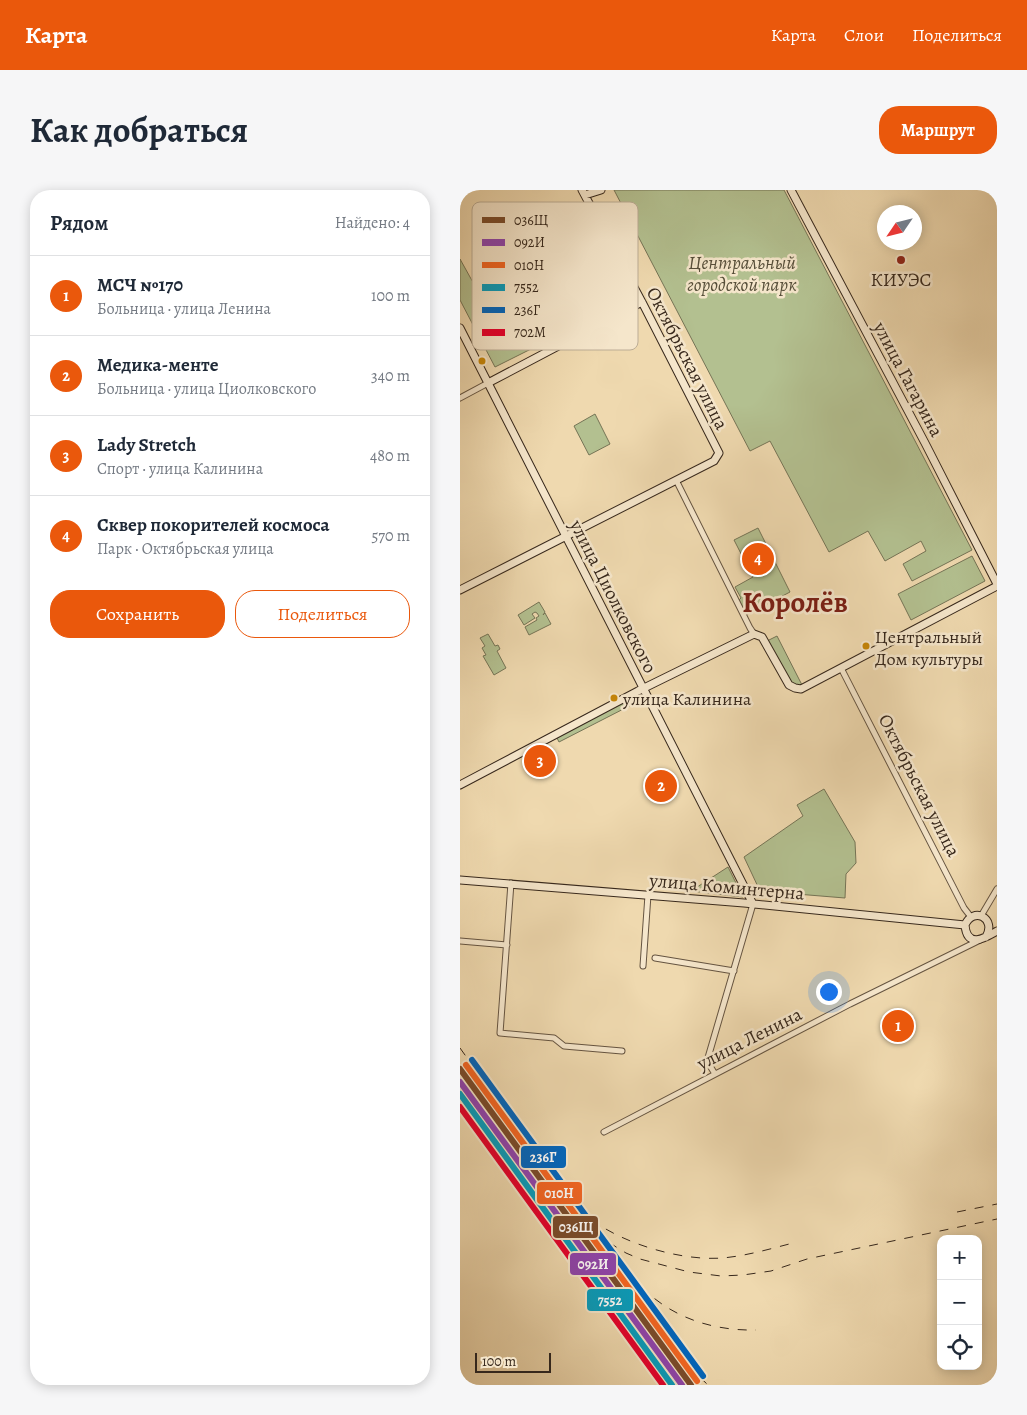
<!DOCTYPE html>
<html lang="ru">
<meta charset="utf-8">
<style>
body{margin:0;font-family:Alegreya,serif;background:#f6f6f7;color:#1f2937}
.controls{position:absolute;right:15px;bottom:15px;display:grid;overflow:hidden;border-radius:10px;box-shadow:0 2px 12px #0003}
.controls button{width:45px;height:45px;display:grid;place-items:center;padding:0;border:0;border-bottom:1px solid #e0e1e3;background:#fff;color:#1f2937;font:25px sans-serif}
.compass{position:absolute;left:417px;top:15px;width:45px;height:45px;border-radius:50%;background:#fff;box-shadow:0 2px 12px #0003;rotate:235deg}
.scale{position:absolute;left:15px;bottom:12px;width:76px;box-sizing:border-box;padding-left:5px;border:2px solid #37281c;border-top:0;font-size:14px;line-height:18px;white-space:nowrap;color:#37281c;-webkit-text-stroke:4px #f5e6cb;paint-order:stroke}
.you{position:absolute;left:368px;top:801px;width:18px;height:18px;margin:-12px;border:4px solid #fff;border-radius:50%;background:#1a73e8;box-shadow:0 0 0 8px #1a73e833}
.badge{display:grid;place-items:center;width:32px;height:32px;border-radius:50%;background:#ea580c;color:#fff;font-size:16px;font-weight:700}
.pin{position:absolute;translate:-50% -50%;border:2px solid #fff;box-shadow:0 1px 5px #0006}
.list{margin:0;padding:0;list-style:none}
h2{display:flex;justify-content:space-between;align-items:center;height:65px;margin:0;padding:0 20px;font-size:21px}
h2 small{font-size:16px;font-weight:400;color:#747a83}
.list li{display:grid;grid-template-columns:32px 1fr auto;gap:15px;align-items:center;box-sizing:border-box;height:80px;padding:0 20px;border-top:1px solid #e0e1e3}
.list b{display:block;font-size:19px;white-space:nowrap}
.list p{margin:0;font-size:16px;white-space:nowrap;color:#747a83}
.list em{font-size:16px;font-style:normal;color:#747a83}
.actions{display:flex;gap:10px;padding:15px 20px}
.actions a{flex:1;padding:11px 0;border:1px solid #ea580c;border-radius:20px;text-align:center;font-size:18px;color:#ea580c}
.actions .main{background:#ea580c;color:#fff}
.icon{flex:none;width:28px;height:28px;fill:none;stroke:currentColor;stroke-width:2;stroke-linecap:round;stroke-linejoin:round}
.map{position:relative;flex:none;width:537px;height:1195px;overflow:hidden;border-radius:20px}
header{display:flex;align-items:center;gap:30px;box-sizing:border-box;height:70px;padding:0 25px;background:#ea580c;color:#fff}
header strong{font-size:24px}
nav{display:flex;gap:28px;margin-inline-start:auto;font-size:18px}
.intro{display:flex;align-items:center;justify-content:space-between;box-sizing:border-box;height:120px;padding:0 30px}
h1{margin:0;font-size:35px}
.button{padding:12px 22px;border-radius:20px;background:#ea580c;color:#fff;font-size:18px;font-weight:700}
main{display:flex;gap:30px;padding:0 30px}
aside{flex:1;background:#fff;border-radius:20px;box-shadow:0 2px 12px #0003}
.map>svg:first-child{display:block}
.green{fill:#b3c090;stroke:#757456}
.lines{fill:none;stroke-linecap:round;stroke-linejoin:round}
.street-casing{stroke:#655441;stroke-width:7}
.secondary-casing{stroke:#37281c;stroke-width:9}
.street{stroke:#f5e6cb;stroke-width:5}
.secondary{stroke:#f5e6cb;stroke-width:7}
.rail{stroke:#37281c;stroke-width:1;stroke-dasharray:9 9;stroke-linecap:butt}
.rail-1-casing{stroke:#f5e6cb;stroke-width:10}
.rail-2-casing{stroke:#f5e6cb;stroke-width:10}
.rail-3-casing{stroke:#f5e6cb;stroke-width:10}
.rail-4-casing{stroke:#f5e6cb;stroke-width:10}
.rail-5-casing{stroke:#f5e6cb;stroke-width:10}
.rail-6-casing{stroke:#f5e6cb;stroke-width:10}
.rail-1{stroke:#7a4b2a;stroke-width:6}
.rail-2{stroke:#8e44ad;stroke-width:6}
.rail-3{stroke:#f26522;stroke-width:6}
.rail-4{stroke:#069cbc;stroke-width:6}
.rail-5{stroke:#0065bd;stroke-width:6}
.rail-6{stroke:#e4002b;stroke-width:6}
.poi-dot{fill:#8f2418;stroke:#f5e6cb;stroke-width:2}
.bus-dot{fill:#c78607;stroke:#f5e6cb;stroke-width:2}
.labels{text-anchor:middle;stroke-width:5;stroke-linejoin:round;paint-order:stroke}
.bus-label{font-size:18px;fill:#37281c;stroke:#f5e6cb;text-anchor:start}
.park-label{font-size:19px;font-style:italic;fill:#564e39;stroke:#f5e6cb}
.poi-label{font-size:19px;fill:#37281c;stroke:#f5e6cb}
.street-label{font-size:19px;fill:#37281c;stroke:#f5e6cb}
.town-label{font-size:29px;font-weight:bold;fill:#7a1f14;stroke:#f5e6cb}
.key{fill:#f5e6cb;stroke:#bcad96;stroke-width:1}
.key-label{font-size:14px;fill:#37281c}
.line-badge{stroke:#f5e6cb;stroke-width:2}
.badge-label{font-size:14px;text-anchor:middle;font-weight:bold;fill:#fff}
</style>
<header>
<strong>Карта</strong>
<nav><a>Карта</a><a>Слои</a><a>Поделиться</a></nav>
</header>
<div class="intro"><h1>Как добраться</h1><a class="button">Маршрут</a></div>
<main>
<aside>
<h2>Рядом<small>Найдено: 4</small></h2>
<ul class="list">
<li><span class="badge">1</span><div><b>МСЧ №170</b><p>Больница · улица Ленина</p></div><em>100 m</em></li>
<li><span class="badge">2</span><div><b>Медика-менте</b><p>Больница · улица Циолковского</p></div><em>340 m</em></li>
<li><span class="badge">3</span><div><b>Lady Stretch</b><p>Спорт · улица Калинина</p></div><em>480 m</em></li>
<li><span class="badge">4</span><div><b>Сквер покорителей космоса</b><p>Парк · Октябрьская улица</p></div><em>570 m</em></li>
</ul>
<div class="actions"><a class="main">Сохранить</a><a>Поделиться</a></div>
</aside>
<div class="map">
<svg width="537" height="1195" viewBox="0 0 537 1195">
<rect width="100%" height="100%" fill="#efd9af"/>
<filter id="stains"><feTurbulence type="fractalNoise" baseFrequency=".004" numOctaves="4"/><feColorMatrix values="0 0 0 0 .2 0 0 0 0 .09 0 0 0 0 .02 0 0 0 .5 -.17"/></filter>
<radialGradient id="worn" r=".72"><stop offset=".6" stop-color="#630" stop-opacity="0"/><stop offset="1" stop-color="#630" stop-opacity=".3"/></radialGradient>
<path class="green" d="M154 0H324L512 360 452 391 443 374 466 361 461 351 425 371 408 341 369 362 310 251 290 261Z
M77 19 84 24 95 23 107 19 116 34 82 51 110 94 92 104 98 127 114 132 131 122 113 131 99 126 94 104 149 75 168 110 136 126 132 121 135 127 35 177 0 110V69L15 96 36 87 53 96 64 84V71L46 47 33 53 32 36Z
M135 224 150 254 129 265 114 236Z
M298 338 330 402 286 425 279 410 281 408 275 397 293 387 274 350Z
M512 366 525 391 451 430 438 404Z
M79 412 85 422 83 425 85 423 91 434 69 445 65 437 77 430 76 428 79 426 77 423 75 422 72 424 75 428 64 435 58 425Z
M28 444 35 456 38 455 40 459 37 461 46 478 34 485 23 466 26 465 22 458 25 456 20 448Z
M317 446 342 495 337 496H333L307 451Z
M178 504 181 510 99 552 96 546Z
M364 599 395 652 396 673 386 684 385 708 300 701 284 667 343 626 337 615Z
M268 677 283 707 231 701Z"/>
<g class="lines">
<defs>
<path id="street" d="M0 208 28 193
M216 290 290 438 294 444
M381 478 504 718 511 727
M51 693 40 843 94 848 104 856 162 861
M521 726 537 699
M0 751 47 755
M195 768 274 781
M183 776 188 705
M255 884 247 871 293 714
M144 942 390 814 520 750"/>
<path id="secondary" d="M331 0 465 253 537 394
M125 5 141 0
M0 138 293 714
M28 193 182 112
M0 400 254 271 259 263 183 114 122 0
M0 595 178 501 294 444 302 447 329 495 335 498 341 499 537 396
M0 690 284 713 505 735
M505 735C513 716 537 728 526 747
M505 735C507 759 525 748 537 741"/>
</defs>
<use href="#street" class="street-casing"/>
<use href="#secondary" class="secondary-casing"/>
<use href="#street" class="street"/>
<use href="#secondary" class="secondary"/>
<path class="rail" d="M0 858 95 991C107 1006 119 1021 135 1032 167 1055 223 1071 262 1068 287 1066 313 1058 337 1052
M100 1010 127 1050 189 1132 235 1195
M497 1022 537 1014
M135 1041 148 1052 166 1063 180 1069 229 1082 261 1086 283 1085 311 1081 347 1069 537 1029
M148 1054C159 1067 167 1082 179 1094 209 1127 252 1141 296 1140
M227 1175 248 1195"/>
<defs>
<path id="rail-1" d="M0 879 231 1195"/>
<path id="rail-2" d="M0 892 222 1195"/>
<path id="rail-3" d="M6 875 237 1191"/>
<path id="rail-4" d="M0 904 212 1195"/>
<path id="rail-5" d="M12 870 243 1186"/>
<path id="rail-6" d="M0 917 203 1195"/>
</defs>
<use href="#rail-1" class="rail-1-casing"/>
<use href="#rail-2" class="rail-2-casing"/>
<use href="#rail-3" class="rail-3-casing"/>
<use href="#rail-4" class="rail-4-casing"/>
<use href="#rail-5" class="rail-5-casing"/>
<use href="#rail-6" class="rail-6-casing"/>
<use href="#rail-1" class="rail-1"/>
<use href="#rail-2" class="rail-2"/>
<use href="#rail-3" class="rail-3"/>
<use href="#rail-4" class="rail-4"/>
<use href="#rail-5" class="rail-5"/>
<use href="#rail-6" class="rail-6"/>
</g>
<circle class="poi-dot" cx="441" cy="70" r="5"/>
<g class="bus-dot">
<circle cx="22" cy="171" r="4.5"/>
<circle cx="406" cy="456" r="4.5"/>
<circle cx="154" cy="508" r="4.5"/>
</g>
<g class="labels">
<g class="bus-label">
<text x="415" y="453">Центральный<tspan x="415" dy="22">Дом культуры</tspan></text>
<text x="163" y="515">улица Калинина</text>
</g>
<g class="park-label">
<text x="282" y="79">Центральный<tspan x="282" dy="22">городской парк</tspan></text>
</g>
<g class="poi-label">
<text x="441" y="96">КИУЭС</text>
</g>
<g class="street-label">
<text transform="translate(228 168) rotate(63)" y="7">Октябрьская улица</text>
<text transform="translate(449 189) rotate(62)" y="7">улица Гагарина</text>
<text transform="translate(154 406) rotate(63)" y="7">улица Циолковского</text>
<text transform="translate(460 595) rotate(63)" y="7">Октябрьская улица</text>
<text transform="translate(267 696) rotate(5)" y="7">улица Коминтерна</text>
<text transform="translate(289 848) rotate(-27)" y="7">улица Ленина</text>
</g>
<g class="town-label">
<text x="335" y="422">Королёв</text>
</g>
</g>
<rect x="12" y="12" width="166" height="148" rx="8" class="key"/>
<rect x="22" y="27" width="23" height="6" fill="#7a4b2a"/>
<rect x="22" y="49" width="23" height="7" fill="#8e44ad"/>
<rect x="22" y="72" width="23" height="6" fill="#f26522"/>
<rect x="22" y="94" width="23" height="7" fill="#069cbc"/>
<rect x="22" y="117" width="23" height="6" fill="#0065bd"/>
<rect x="22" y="139" width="23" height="7" fill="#e4002b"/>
<g class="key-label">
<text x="54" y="35">036Щ</text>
<text x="54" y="57">092И</text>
<text x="54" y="80">010Н</text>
<text x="54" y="102">7552</text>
<text x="54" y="125">236Г</text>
<text x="54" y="147">702М</text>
</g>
<g class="line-badge">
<rect x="60" y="955" width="47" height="24" rx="5" fill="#0065bd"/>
<rect x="76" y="991" width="47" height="24" rx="5" fill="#f26522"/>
<rect x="92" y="1025" width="47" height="24" rx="5" fill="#7a4b2a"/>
<rect x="109" y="1062" width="48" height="24" rx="5" fill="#8e44ad"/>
<rect x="126" y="1098" width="48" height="24" rx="5" fill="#069cbc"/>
</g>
<g class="badge-label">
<text x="83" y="972">236Г</text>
<text x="99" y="1008">010Н</text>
<text x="116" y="1042">036Щ</text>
<text x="133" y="1079">092И</text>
<text x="150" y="1115">7552</text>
</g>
<rect width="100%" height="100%" filter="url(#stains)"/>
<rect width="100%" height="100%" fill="url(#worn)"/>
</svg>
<div class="controls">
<button>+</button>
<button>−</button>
<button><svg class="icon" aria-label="locate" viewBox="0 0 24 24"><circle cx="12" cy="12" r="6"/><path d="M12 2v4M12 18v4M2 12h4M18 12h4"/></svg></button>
</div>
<svg class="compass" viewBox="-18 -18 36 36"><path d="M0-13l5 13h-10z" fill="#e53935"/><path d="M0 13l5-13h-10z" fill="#747a83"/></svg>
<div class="scale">100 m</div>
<div class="you"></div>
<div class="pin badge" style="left:438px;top:836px">1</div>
<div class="pin badge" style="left:201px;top:596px">2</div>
<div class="pin badge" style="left:80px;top:571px">3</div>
<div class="pin badge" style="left:298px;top:369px">4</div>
</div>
</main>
